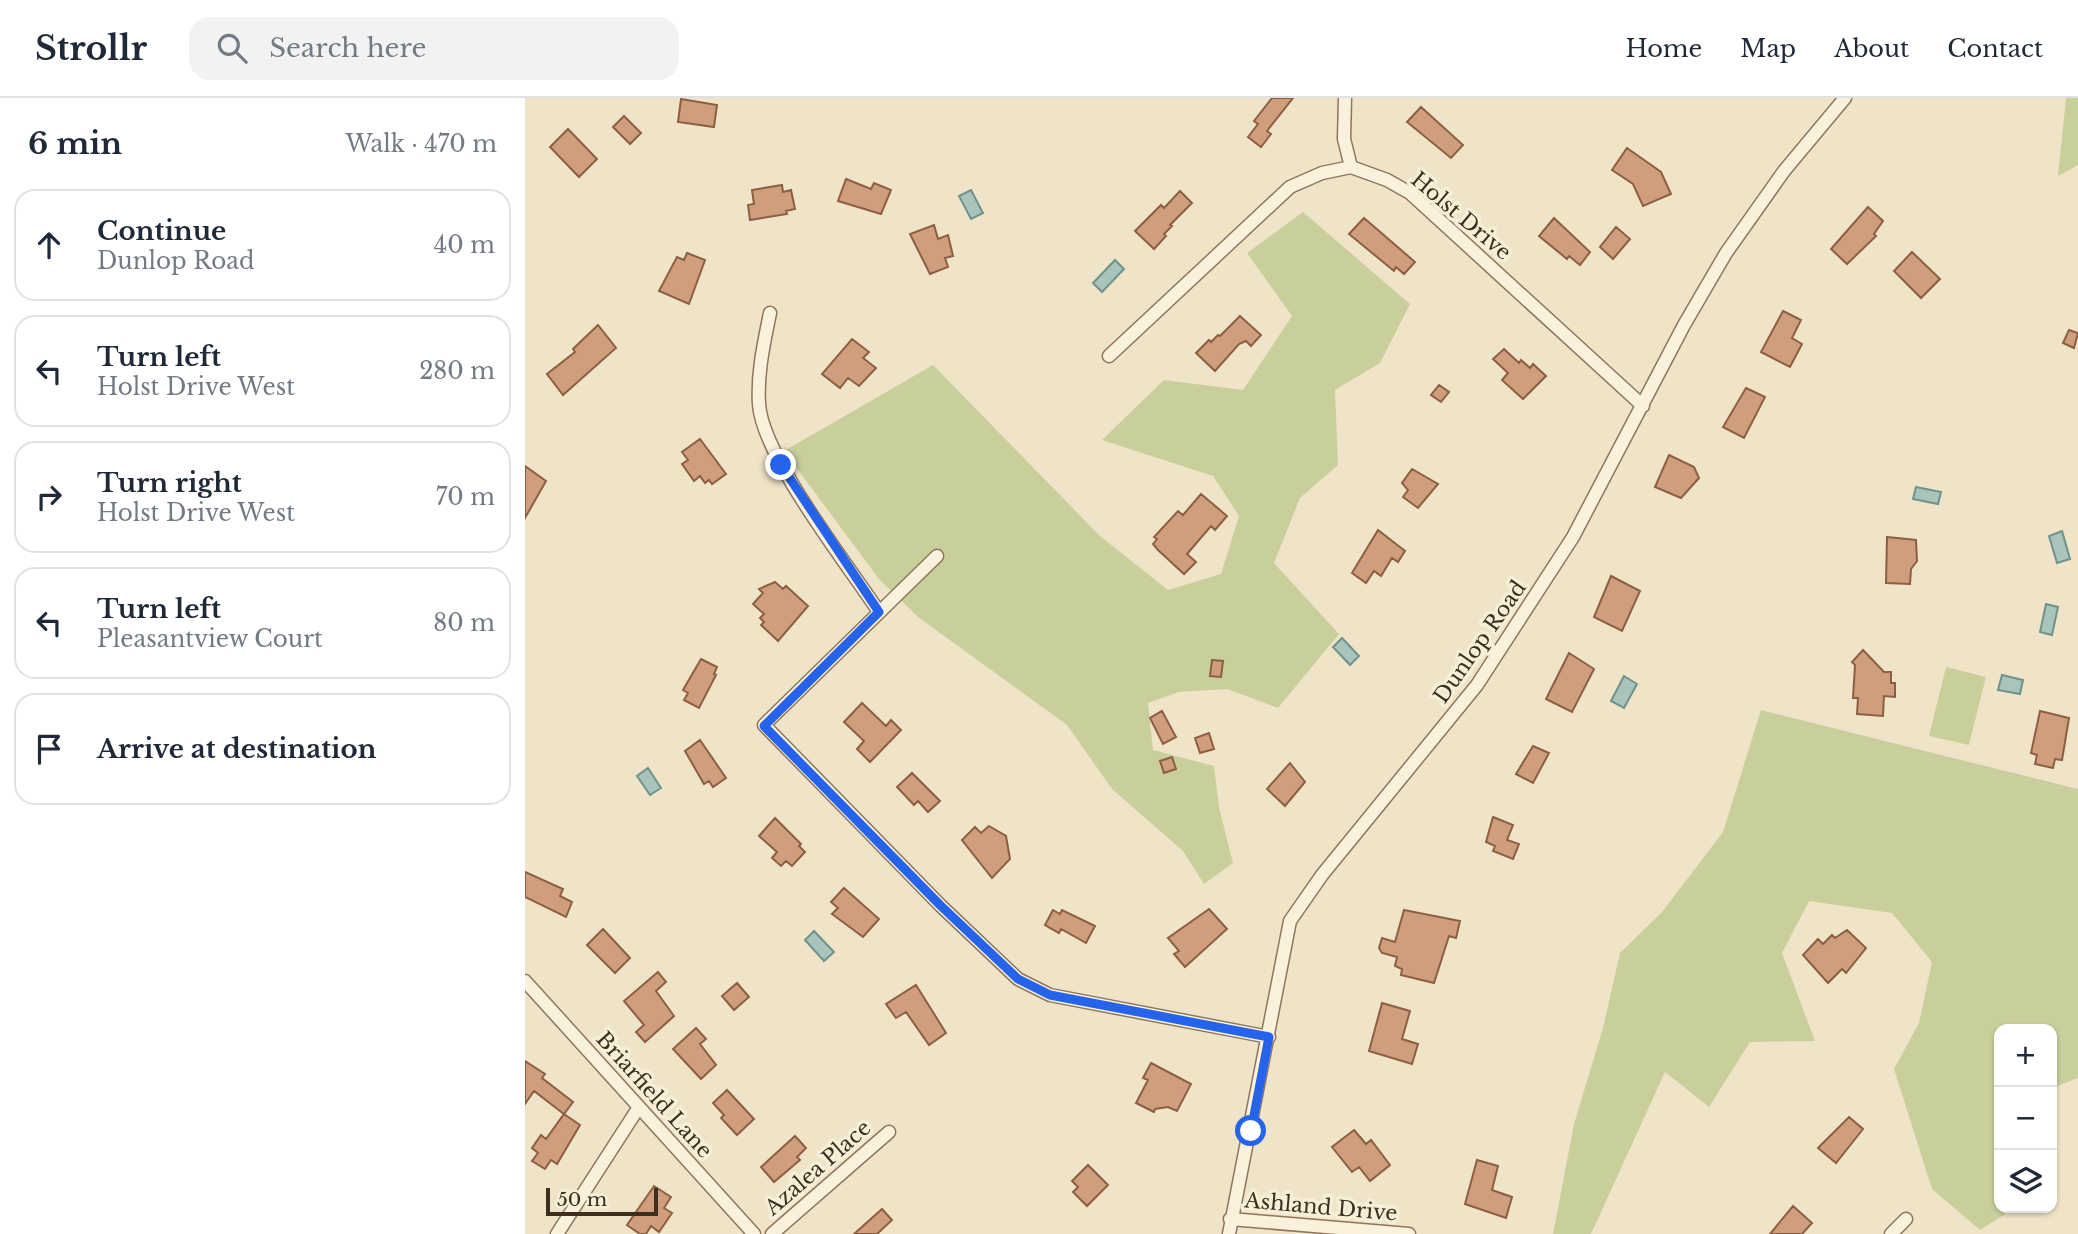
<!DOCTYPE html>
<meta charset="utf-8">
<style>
body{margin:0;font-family:"Libre Baskerville",serif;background:#f2f2f3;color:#1f2937}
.controls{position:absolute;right:21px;bottom:21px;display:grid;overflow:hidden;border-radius:14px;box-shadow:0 2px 5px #0004}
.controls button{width:63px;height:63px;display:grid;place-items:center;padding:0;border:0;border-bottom:2px solid #e0e1e3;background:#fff;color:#1f2937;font:35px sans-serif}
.scale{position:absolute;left:21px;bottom:18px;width:112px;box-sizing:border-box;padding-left:7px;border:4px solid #3d2e20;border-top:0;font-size:19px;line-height:24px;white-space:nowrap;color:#3d2e20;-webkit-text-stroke:5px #f7eed8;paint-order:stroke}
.stop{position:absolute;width:21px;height:21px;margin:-16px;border:5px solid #2563eb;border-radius:50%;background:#fff}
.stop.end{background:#2563eb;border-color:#fff;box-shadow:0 2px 7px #0008}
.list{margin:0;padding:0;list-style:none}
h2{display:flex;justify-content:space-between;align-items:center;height:91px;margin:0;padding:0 28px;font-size:30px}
h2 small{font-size:23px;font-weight:400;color:#747a83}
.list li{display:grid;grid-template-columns:46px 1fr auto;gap:21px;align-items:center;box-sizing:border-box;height:112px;margin:0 14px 14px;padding:0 14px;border:2px solid #e0e1e3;border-radius:21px}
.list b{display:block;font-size:26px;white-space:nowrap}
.list p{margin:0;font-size:23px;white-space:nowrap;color:#747a83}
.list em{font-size:23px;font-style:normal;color:#747a83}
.icon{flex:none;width:38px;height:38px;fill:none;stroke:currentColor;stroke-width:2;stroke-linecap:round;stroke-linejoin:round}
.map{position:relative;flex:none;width:1553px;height:1136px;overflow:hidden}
header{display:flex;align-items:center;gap:42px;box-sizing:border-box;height:98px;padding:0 35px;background:#fff;border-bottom:2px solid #e0e1e3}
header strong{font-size:33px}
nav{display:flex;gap:38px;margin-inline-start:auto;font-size:24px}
.search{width:490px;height:63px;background:#f2f2f3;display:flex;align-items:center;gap:18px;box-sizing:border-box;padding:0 24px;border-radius:21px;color:#747a83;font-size:26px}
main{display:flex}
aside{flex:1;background:#fff}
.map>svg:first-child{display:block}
.green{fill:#c9cf9b}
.water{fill:#a9c4bc;stroke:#6f938a;stroke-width:2}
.building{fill:#cf9f7d;stroke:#8d5f41;stroke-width:2}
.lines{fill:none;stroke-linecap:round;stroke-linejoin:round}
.minor-casing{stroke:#8d765c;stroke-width:15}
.minor{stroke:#faf1dc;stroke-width:12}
.route{stroke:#2563eb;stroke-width:9}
.labels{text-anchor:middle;stroke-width:7;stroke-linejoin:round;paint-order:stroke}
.street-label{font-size:21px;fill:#3d2e20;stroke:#f7eed8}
</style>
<header>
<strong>Strollr</strong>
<div class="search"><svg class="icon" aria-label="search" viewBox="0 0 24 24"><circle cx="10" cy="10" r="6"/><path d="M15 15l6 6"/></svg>Search here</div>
<nav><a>Home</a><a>Map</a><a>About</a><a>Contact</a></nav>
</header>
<main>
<aside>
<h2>6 min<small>Walk · 470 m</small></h2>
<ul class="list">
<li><svg class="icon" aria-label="ahead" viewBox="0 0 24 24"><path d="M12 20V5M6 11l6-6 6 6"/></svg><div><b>Continue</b><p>Dunlop Road</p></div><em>40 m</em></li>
<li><svg class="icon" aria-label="left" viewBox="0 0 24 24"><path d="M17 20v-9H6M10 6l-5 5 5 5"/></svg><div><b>Turn left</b><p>Holst Drive West</p></div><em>280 m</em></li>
<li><svg class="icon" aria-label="right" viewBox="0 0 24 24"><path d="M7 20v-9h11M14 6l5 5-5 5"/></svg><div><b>Turn right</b><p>Holst Drive West</p></div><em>70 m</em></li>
<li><svg class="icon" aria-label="left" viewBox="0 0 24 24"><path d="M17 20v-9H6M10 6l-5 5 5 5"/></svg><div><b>Turn left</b><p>Pleasantview Court</p></div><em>80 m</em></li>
<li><svg class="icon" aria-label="arrive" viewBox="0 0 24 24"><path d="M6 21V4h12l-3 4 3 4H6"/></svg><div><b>Arrive at destination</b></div></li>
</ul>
</aside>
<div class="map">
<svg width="1553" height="1136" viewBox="0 0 1553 1136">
<rect width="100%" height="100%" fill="#f0e4c8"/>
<path class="green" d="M1541 0H1553V67L1533 78Z
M778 114 885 206 855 265 810 292 813 367 775 400 749 465 814 536 753 610 702 591 654 594 623 605 628 652 689 668 694 709 708 765 679 786 658 753 587 691 542 627 393 519 354 481 259 353 408 267 575 438 643 492 696 476 714 418 688 378 577 342 639 282 718 292 767 218 722 155Z
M1421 569 1461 579 1444 647 1404 638Z
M1236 612 1553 691V980L1527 990V931H1474V1110H1490L1455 1132 1407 1091 1369 971 1394 925 1407 864 1367 815 1284 803 1257 855 1290 943 1225 944 1184 1009 1140 974 1066 1136H1028L1049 1026 1078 930 1095 855 1137 814 1198 734Z"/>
<path class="water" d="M446 92 458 115 446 121 434 98Z
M590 162 599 171 577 194 568 185Z
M1391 389 1416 394 1413 406 1388 401Z
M1537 433 1545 461 1532 465 1524 438Z
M1521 506 1533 509 1527 537 1515 534Z
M817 540 834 558 825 567 808 549Z
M1477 577 1498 582 1495 596 1473 592Z
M1099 578 1112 586 1099 610 1086 603Z
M123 670 136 690 125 697 112 678Z
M289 833 309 854 299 863 280 842Z"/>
<path class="building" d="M747 0H768L742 33 746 36 736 49 723 39 733 26 729 23Z
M156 1 192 7 189 29 153 24Z
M896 9 938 47 926 60 882 24Z
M99 18 116 35 105 46 88 29Z
M43 31 72 61 54 79 25 49Z
M1102 50 1136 74 1146 96 1118 108 1108 86 1087 72Z
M321 81 346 91 349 85 366 92 356 116 313 103Z
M257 87 258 94 266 92 270 111 261 113 262 116 225 122 223 107 229 106 227 92Z
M655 93 667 105 645 127 647 128 639 136 641 138 629 151 610 133 636 107 639 110Z
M1343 109 1358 123 1349 136 1351 138 1322 166 1306 151Z
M839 120 890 164 879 176 871 169 869 173 824 136Z
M1029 120 1065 154 1055 167 1044 158 1042 161 1014 138Z
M409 127 413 141 423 137 428 158 420 160 423 169 405 176 385 136Z
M1091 129 1105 141 1088 161 1075 149Z
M1387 154 1415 181 1396 200 1369 173Z
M162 155 180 162 164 206 134 193 152 159 159 162Z
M1258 213 1276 222 1267 240 1277 246 1265 269 1236 254Z
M715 218 736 237 726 248 721 243 714 246 690 273 671 255 684 242 686 244 693 237 695 238Z
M73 227 91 250 38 297 22 276 50 254 48 251Z
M1544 232 1553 235 1549 250 1538 245Z
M327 241 344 254 338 260 351 270 334 288 323 280 315 290 297 276Z
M979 251 994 265 996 262 1005 270 1008 266 1021 278 998 301 977 282 983 275 968 261Z
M914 287 924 294 916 304 906 297Z
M1221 290 1240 299 1219 340 1198 329Z
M175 341 201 376 187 386 184 382 180 385 175 378 169 383 157 366 163 362 157 354Z
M1144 357 1169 369 1174 380 1156 400 1130 389Z
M0 368 21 383 0 420Z
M887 371 913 386 893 410 878 399 883 392 877 385Z
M676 396 702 418 690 432 686 428 662 456 671 464 659 476 633 452 628 446 632 441 629 439 653 413 658 417Z
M853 432 880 453 873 464 867 460 856 478 849 473 841 485 827 475Z
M1362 439 1391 442 1392 463 1386 471 1385 486 1361 485Z
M1086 478 1115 493 1097 533 1069 519Z
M250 484 258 491 261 488 283 508 253 543 236 527 239 524 235 520 239 516 228 506 238 495 234 491Z
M1338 552 1359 574H1366V585H1370V599L1359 598 1358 618 1332 616 1333 600H1328L1330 567 1327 564Z
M1044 555 1069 571 1047 614 1021 601Z
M176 561 192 569 189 576 191 577 174 610 159 602 163 595 158 592Z
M687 562 698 563 696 579 685 578Z
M337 605 361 628 366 622 376 632 345 664 332 651 339 643 319 624Z
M637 613 651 639 638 646 625 620Z
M1515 613 1544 620 1537 662 1530 661 1528 670 1510 666 1512 657 1506 655Z
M684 635 689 651 675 655 670 640Z
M175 642 201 680 188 689 184 683 179 686 160 653Z
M1008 648 1024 655 1008 685 991 676Z
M647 659 651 671 639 675 635 663Z
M765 665 780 684 760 708 742 691Z
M387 675 415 703 403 714 393 703 389 707 372 689Z
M968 719 988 727 982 742 994 746 988 761 968 753 970 748 961 744Z
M250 720 276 746 274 748 280 754 267 768 261 763 256 768 247 760 252 754 234 738Z
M464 728 481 738 485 761 467 780 437 742 450 729 456 735Z
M0 774 38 791 35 798 47 804 41 819 0 799Z
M319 790 354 821 338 839 307 816 313 810 306 804Z
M684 811 702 831 660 869 649 856 654 853 643 840Z
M528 812 535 816 537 812 570 828 561 845 536 831 534 835 520 827Z
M879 812 935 823 931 840 924 838 909 885 876 877 877 871 870 868 872 859 857 855 854 850 857 840 870 844Z
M78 831 105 860 90 875 62 847Z
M1322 832 1341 850 1321 875 1317 871 1303 885 1278 857 1293 841 1298 846 1307 837 1310 840Z
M133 874 141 884 131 893 149 918 120 944 111 934 119 927 99 903Z
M212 885 224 899 209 912 197 898Z
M391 887 421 935 404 947 381 914 371 920 361 906Z
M857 905 885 913 877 941 893 946 887 966 844 953Z
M171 930 181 941 175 946 191 967 176 981 148 951Z
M0 963 20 976 17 980 48 1004 39 1016 9 993 0 1006Z
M626 965 666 986 652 1013 643 1009 630 1011 629 1014 611 1005 623 982 618 980Z
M202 992 229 1021 212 1037 196 1020 199 1017 188 1005Z
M39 1016 55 1027 32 1066 26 1062 20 1071 7 1063 13 1055 7 1050 16 1037 21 1041Z
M1324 1019 1338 1031 1311 1065 1293 1050Z
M829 1032 841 1046 846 1042 865 1067 845 1083 834 1069 827 1074 807 1049Z
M270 1038 281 1050 272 1059 275 1062 249 1084 236 1069Z
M952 1062 973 1068 967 1092 987 1099 981 1120 940 1106Z
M563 1067 583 1087 562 1108 548 1094 553 1089 547 1083Z
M129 1088 146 1099 139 1110 147 1115 134 1134 126 1128 121 1136H115L102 1127Z
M1268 1108 1287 1125 1277 1136H1245Z
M357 1111 367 1122 352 1136H329Z"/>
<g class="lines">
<defs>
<path id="minor" d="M820 0 819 41 826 69
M245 215C239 245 232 275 234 306 237 358 323 467 354 514
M584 258 765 89 797 75 826 69 862 82 885 95 1118 308
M412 458 239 627 416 808 493 881 525 897 744 939
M0 883 229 1136
M705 1121 884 1136
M32 1136 114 1009
M247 1136 364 1034
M704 1136 765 823 797 777 952 587 1048 439 1159 227 1201 155 1259 73 1320 0
M1366 1136 1381 1121"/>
</defs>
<use href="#minor" class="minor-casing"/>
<use href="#minor" class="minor"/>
</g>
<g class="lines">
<path class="route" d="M256 367 354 514 239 628 416 808 493 881 525 897 744 939 726 1033"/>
</g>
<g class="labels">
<g class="street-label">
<text transform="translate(936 118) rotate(40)" y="7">Holst Drive</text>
<text transform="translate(955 544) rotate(-55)" y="7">Dunlop Road</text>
<text transform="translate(129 997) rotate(48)" y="7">Briarfield Lane</text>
<text transform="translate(293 1070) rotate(-41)" y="7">Azalea Place</text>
<text transform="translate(796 1109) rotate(5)" y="7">Ashland Drive</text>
</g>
</g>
</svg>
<div class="controls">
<button>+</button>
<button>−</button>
<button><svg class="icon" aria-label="layers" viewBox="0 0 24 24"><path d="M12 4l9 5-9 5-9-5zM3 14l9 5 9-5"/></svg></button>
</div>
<div class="scale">50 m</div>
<div class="stop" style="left:726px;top:1033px"></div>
<div class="stop end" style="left:256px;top:367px"></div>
</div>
</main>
